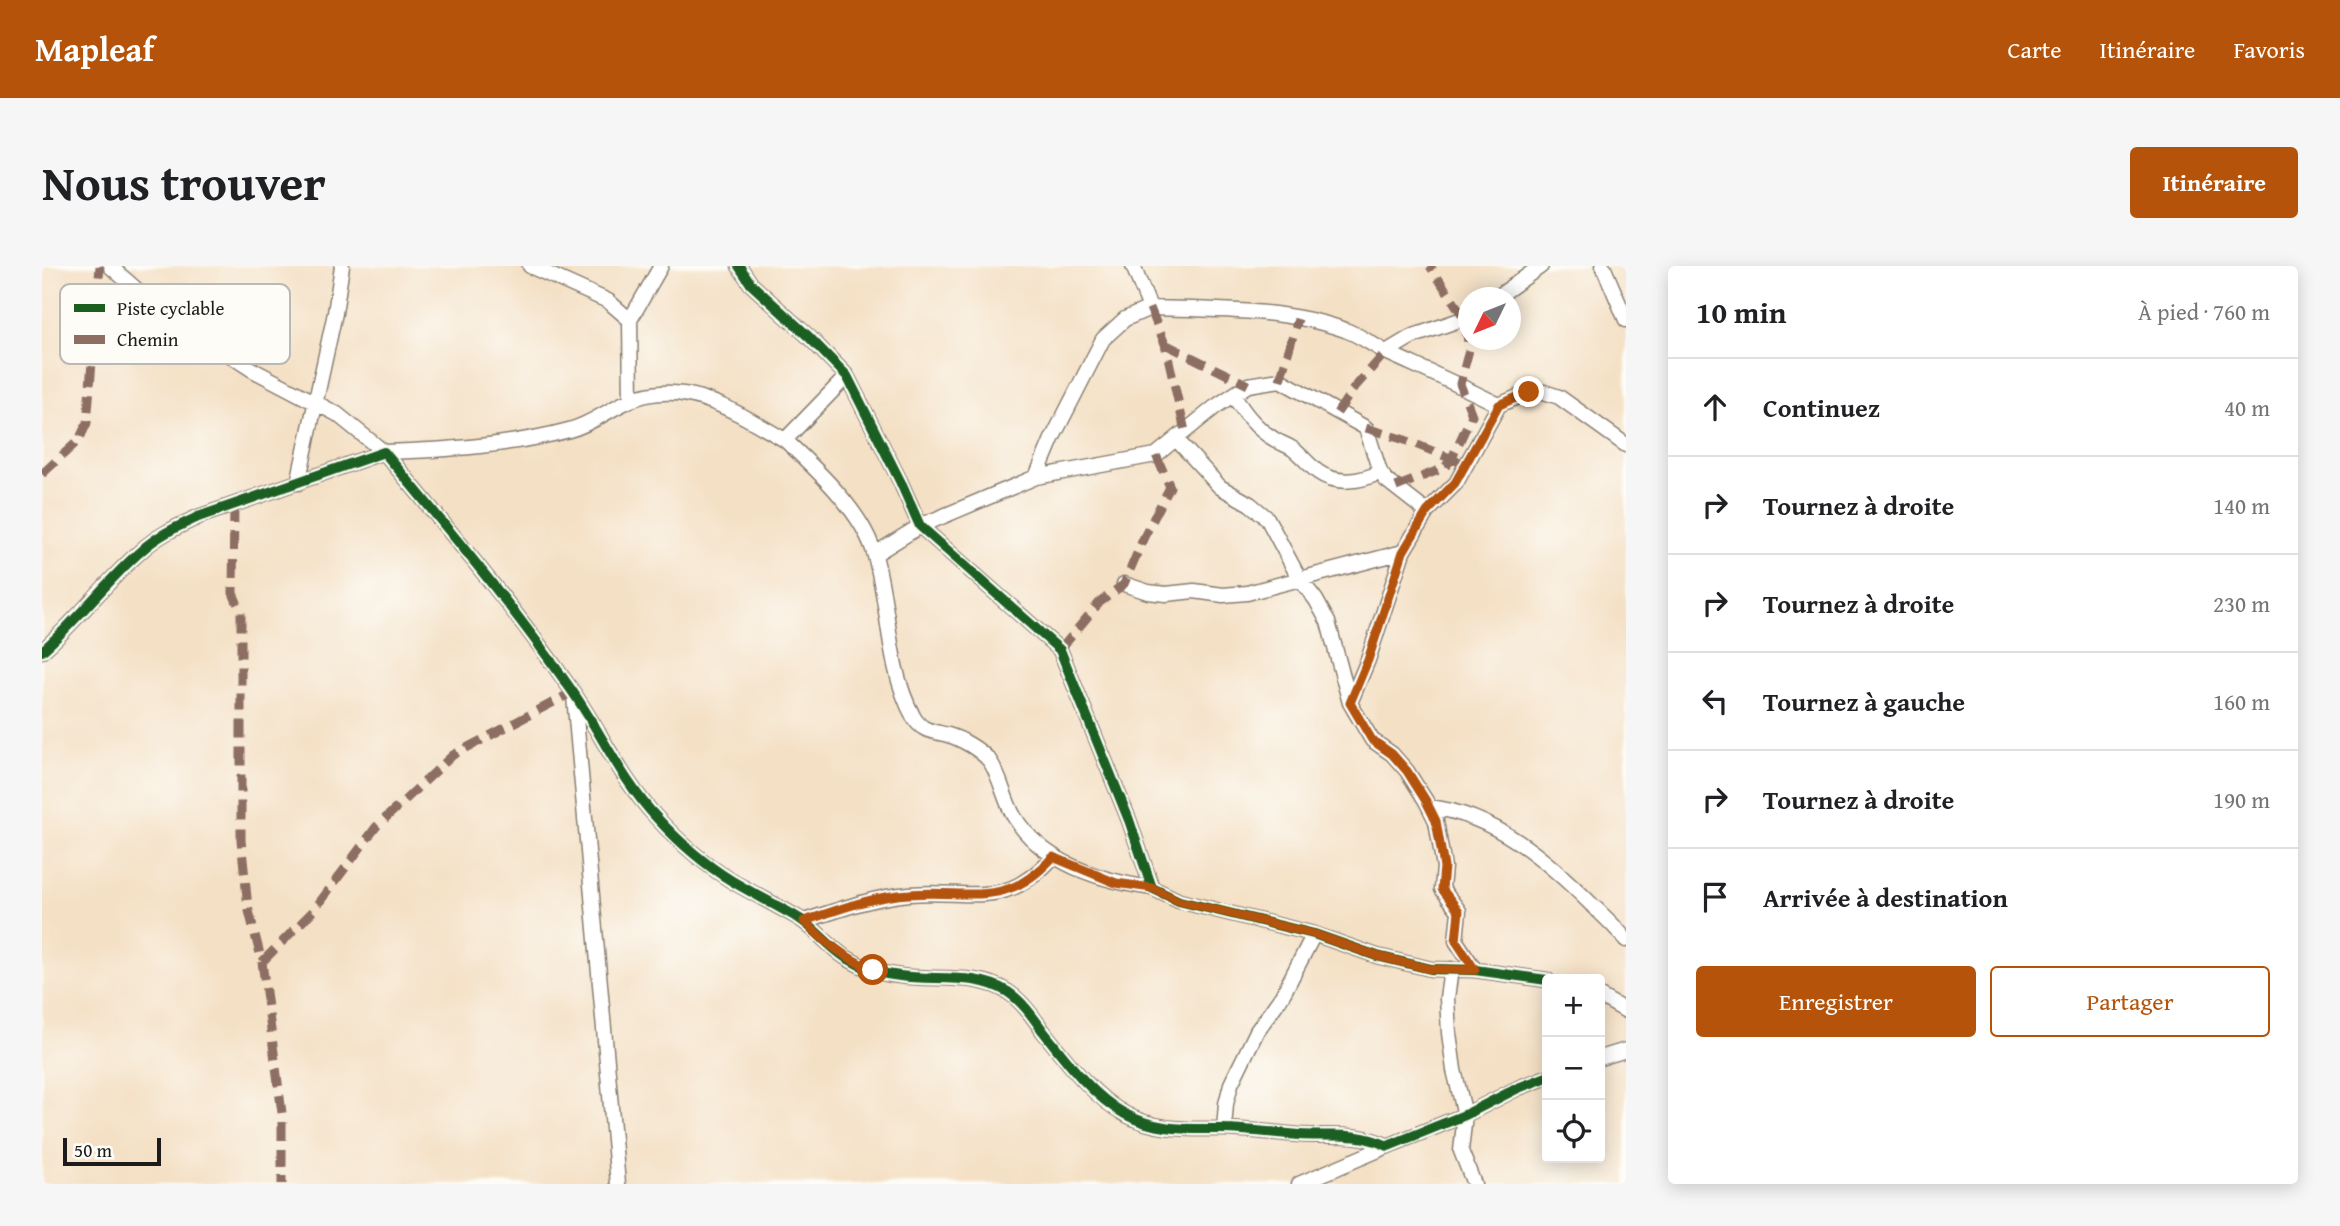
<!DOCTYPE html>
<html lang="fr">
<meta charset="utf-8">
<style>
body{margin:0;font-family:"Gentium Book Plus",serif;background:#f6f6f6;color:#202124}
.controls{position:absolute;right:21px;bottom:21px;display:grid;overflow:hidden;border-radius:7px;box-shadow:0 4px 18px #0003}
.controls button{width:63px;height:63px;display:grid;place-items:center;padding:0;border:0;border-bottom:2px solid #e0e0e0;background:#fff;color:#202124;font:35px sans-serif}
.compass{position:absolute;left:1416px;top:21px;width:63px;height:63px;border-radius:50%;background:#fff;box-shadow:0 4px 18px #0003;rotate:227deg}
.scale{position:absolute;left:21px;bottom:18px;width:98px;box-sizing:border-box;padding-left:7px;border:4px solid #1c1c1c;border-top:0;font-size:19px;line-height:24px;white-space:nowrap;color:#1c1c1c;-webkit-text-stroke:5px #fdfcf7;paint-order:stroke}
.stop{position:absolute;width:21px;height:21px;margin:-16px;border:5px solid #b45309;border-radius:50%;background:#fff}
.stop.end{background:#b45309;border-color:#fff;box-shadow:0 2px 7px #0008}
.list{margin:0;padding:0;list-style:none}
h2{display:flex;justify-content:space-between;align-items:center;height:91px;margin:0;padding:0 28px;font-size:30px}
h2 small{font-size:23px;font-weight:400;color:#757577}
.list li{display:grid;grid-template-columns:46px 1fr auto;gap:21px;align-items:center;box-sizing:border-box;height:98px;padding:0 28px;border-top:2px solid #e0e0e0}
.list b{display:block;font-size:26px;white-space:nowrap}
.list em{font-size:23px;font-style:normal;color:#757577}
.actions{display:flex;gap:14px;padding:21px 28px}
.actions a{flex:1;padding:16px 0;border:2px solid #b45309;border-radius:7px;text-align:center;font-size:24px;color:#b45309}
.actions .main{background:#b45309;color:#fff}
.icon{flex:none;width:38px;height:38px;fill:none;stroke:currentColor;stroke-width:2;stroke-linecap:round;stroke-linejoin:round}
.map{position:relative;flex:none;width:1584px;height:918px;overflow:hidden;border-radius:7px}
header{display:flex;align-items:center;gap:42px;box-sizing:border-box;height:98px;padding:0 35px;background:#b45309;color:#fff}
header strong{font-size:33px}
nav{display:flex;gap:38px;margin-inline-start:auto;font-size:24px}
.intro{display:flex;align-items:center;justify-content:space-between;box-sizing:border-box;height:168px;padding:0 42px}
h1{margin:0;font-size:49px}
.button{padding:18px 32px;border-radius:7px;background:#b45309;color:#fff;font-size:24px;font-weight:700}
main{display:flex;gap:42px;padding:0 42px}
aside{flex:1;background:#fff;border-radius:7px;box-shadow:0 4px 18px #0003}
.map>svg:first-child{display:block}
.lines{fill:none;stroke-linecap:round;stroke-linejoin:round}
.street-casing{stroke:#887e70;stroke-width:17}
.street{stroke:#fff;stroke-width:14}
.quiet{stroke:#8d6e63;stroke-width:9;stroke-dasharray:18 9;stroke-linecap:butt}
.cycleway-casing{stroke:#fdfcf7;stroke-width:15}
.cycleway{stroke:#1b5e20;stroke-width:10}
.route{stroke:#b45309;stroke-width:9}
.key{fill:#fdfcf7;stroke:#bab9b5;stroke-width:2}
.key-label{font-size:19px;fill:#1c1c1c}
</style>
<header>
<strong>Mapleaf</strong>
<nav><a>Carte</a><a>Itinéraire</a><a>Favoris</a></nav>
</header>
<div class="intro"><h1>Nous trouver</h1><a class="button">Itinéraire</a></div>
<main>
<div class="map">
<svg width="1584" height="918" viewBox="0 0 1584 918">
<rect width="100%" height="100%" fill="#fdfcf7"/>
<filter id="ink" filterUnits="userSpaceOnUse"><feTurbulence type="fractalNoise" baseFrequency=".0143" numOctaves="2"/><feDisplacementMap in="SourceGraphic" scale="14" xChannelSelector="R" yChannelSelector="G"/><feConvolveMatrix kernelMatrix="1 2 1 2 8 2 1 2 1" color-interpolation-filters="sRGB"/></filter>
<filter id="wash" filterUnits="userSpaceOnUse"><feTurbulence type="fractalNoise" baseFrequency=".00686" numOctaves="4" result="noise"/><feDisplacementMap in="SourceGraphic" scale="28" xChannelSelector="R" yChannelSelector="G"/><feGaussianBlur stdDeviation="1.57" result="paint"/><feColorMatrix in="noise" values="0 0 0 0 0 0 0 0 0 0 0 0 0 0 0 0 0 1.4 0 .05"/><feComposite in="paint" operator="in"/></filter>
<g filter="url(#wash)">
<rect width="100%" height="100%" fill="#f4e0c5"/>
</g>
<g filter="url(#ink)">
<g class="lines">
<defs>
<path id="street" d="M68 0 102 30 157 69 209 103 295 148 342 186C404 184 467 180 527 164 551 158 568 142 589 134 644 111 697 148 743 174L805 110
M488 0 566 35 588 54
M697 0 709 18 767 71 805 110 858 215 878 260 1018 384 1087 554 1110 622 1137 635 1272 668 1335 690 1389 703 1433 704 1505 714
M1091 0 1108 42C1172 44 1242 42 1303 64 1318 69 1332 80 1346 87 1383 104 1420 120 1457 139
M1561 0 1584 54
M1454 32 1499 0
M1344 86 1369 71 1426 51
M1191 129C1202 146 1214 163 1232 173 1238 177 1245 179 1251 183 1260 190 1267 199 1276 206 1294 219 1319 216 1338 206
M589 134 588 54 619 0
M1134 173 1178 221 1208 238 1225 252 1257 312 1274 334 1286 356 1308 437
M743 174C775 204 822 247 833 290 848 342 845 402 871 450 879 466 892 465 906 469 920 473 937 483 947 494 959 510 962 535 973 552 1002 598 1059 615 1110 622
M994 211 1010 173 1061 73 1083 53 1108 42
M256 217 293 47 300 0
M833 288 878 260 994 211 1114 189 1173 141 1206 119 1238 114 1324 162 1338 206 1344 214 1385 246
M1082 318 1106 326 1124 328 1152 325 1181 329 1205 327 1361 286
M0 385C36 354 64 315 100 284 116 269 137 260 156 251L342 186C406 263 471 340 528 422 558 464 579 514 615 552 637 576 662 598 690 615 712 628 736 640 758 653 774 663 786 680 803 691 819 701 839 708 858 710 893 715 934 706 966 726 981 736 991 751 1001 765 1024 794 1050 830 1083 848 1113 865 1146 863 1179 863 1204 863 1231 867 1257 869 1290 871 1314 865 1346 880L1423 849 1476 822 1505 811
M532 430 576 918
M1387 541C1452 548 1506 595 1550 639 1562 650 1574 661 1584 674
M762 655C796 644 831 631 867 628 929 623 963 645 1011 591
M1409 703 1405 732 1407 767 1412 804 1423 849 1419 885 1432 918
M1433 704 1414 675 1417 645 1400 623 1402 601 1394 555 1384 535 1365 505 1350 488 1330 474 1308 437 1326 394 1361 286 1385 246 1414 217 1457 139 1487 126H1502L1517 131 1584 179
M1558 730 1584 745
M1558 792 1584 784
M1182 863 1184 838 1189 818 1215 765 1240 730 1272 668
M1257 918 1346 880"/>
</defs>
<use href="#street" class="street-casing"/>
<use href="#street" class="street"/>
<path class="quiet" d="M1108 42 1123 78 1143 165
M1123 78 1206 119
M1238 114 1256 53
M1295 147 1312 122 1344 86
M1324 162 1363 174 1425 199
M0 208 37 174 45 157 58 0
M1354 221 1402 202 1409 194 1430 149 1418 118 1427 84 1423 53 1388 0
M192 240 191 327 199 346V574L206 641 220 696 240 847V918
M1018 384 1057 337 1082 318 1102 271 1128 221 1114 189
M220 696 271 645 334 561 411 489 531 426"/>
<defs>
<path id="cycleway" d="M697 0 709 18 767 71 805 110 858 215 878 260 1018 384 1087 554 1110 622 1137 635 1272 668 1335 690 1389 703 1433 704 1505 714
M0 385C36 354 64 315 100 284 116 269 137 260 156 251L342 186C406 263 471 340 528 422 558 464 579 514 615 552 637 576 662 598 690 615 712 628 736 640 758 653 774 663 786 680 803 691 819 701 839 708 858 710 893 715 934 706 966 726 981 736 991 751 1001 765 1024 794 1050 830 1083 848 1113 865 1146 863 1179 863 1204 863 1231 867 1257 869 1290 871 1314 865 1346 880L1423 849 1476 822 1505 811"/>
</defs>
<use href="#cycleway" class="cycleway-casing"/>
<use href="#cycleway" class="cycleway"/>
</g>
</g>
<g class="lines" filter="url(#ink)">
<path class="route" d="M831 704C802 691 785 678 762 655 796 644 831 630 867 628 928 623 964 644 1011 591L1074 617 1110 622 1137 635 1272 668 1335 690 1389 703 1433 704 1414 675 1417 645 1400 623 1402 601 1394 555 1384 535 1365 505 1350 488 1330 474 1308 437 1326 394 1361 286 1385 246 1413 217 1457 139 1487 126"/>
</g>
<rect x="18" y="18" width="230" height="80" rx="10" class="key"/>
<rect x="32" y="38" width="31" height="8" fill="#1b5e20"/>
<rect x="32" y="69" width="31" height="9" fill="#8d6e63"/>
<g class="key-label">
<text x="75" y="49">Piste cyclable</text>
<text x="75" y="80">Chemin</text>
</g>
</svg>
<div class="controls">
<button>+</button>
<button>−</button>
<button><svg class="icon" aria-label="locate" viewBox="0 0 24 24"><circle cx="12" cy="12" r="6"/><path d="M12 2v4M12 18v4M2 12h4M18 12h4"/></svg></button>
</div>
<svg class="compass" viewBox="-18 -18 36 36"><path d="M0-13l5 13h-10z" fill="#e53935"/><path d="M0 13l5-13h-10z" fill="#757577"/></svg>
<div class="scale">50 m</div>
<div class="stop" style="left:831px;top:704px"></div>
<div class="stop end" style="left:1487px;top:126px"></div>
</div>
<aside>
<h2>10 min<small>À pied · 760 m</small></h2>
<ul class="list">
<li><svg class="icon" aria-label="ahead" viewBox="0 0 24 24"><path d="M12 20V5M6 11l6-6 6 6"/></svg><div><b>Continuez</b></div><em>40 m</em></li>
<li><svg class="icon" aria-label="right" viewBox="0 0 24 24"><path d="M7 20v-9h11M14 6l5 5-5 5"/></svg><div><b>Tournez à droite</b></div><em>140 m</em></li>
<li><svg class="icon" aria-label="right" viewBox="0 0 24 24"><path d="M7 20v-9h11M14 6l5 5-5 5"/></svg><div><b>Tournez à droite</b></div><em>230 m</em></li>
<li><svg class="icon" aria-label="left" viewBox="0 0 24 24"><path d="M17 20v-9H6M10 6l-5 5 5 5"/></svg><div><b>Tournez à gauche</b></div><em>160 m</em></li>
<li><svg class="icon" aria-label="right" viewBox="0 0 24 24"><path d="M7 20v-9h11M14 6l5 5-5 5"/></svg><div><b>Tournez à droite</b></div><em>190 m</em></li>
<li><svg class="icon" aria-label="arrive" viewBox="0 0 24 24"><path d="M6 21V4h12l-3 4 3 4H6"/></svg><div><b>Arrivée à destination</b></div></li>
</ul>
<div class="actions"><a class="main">Enregistrer</a><a>Partager</a></div>
</aside>
</main>
